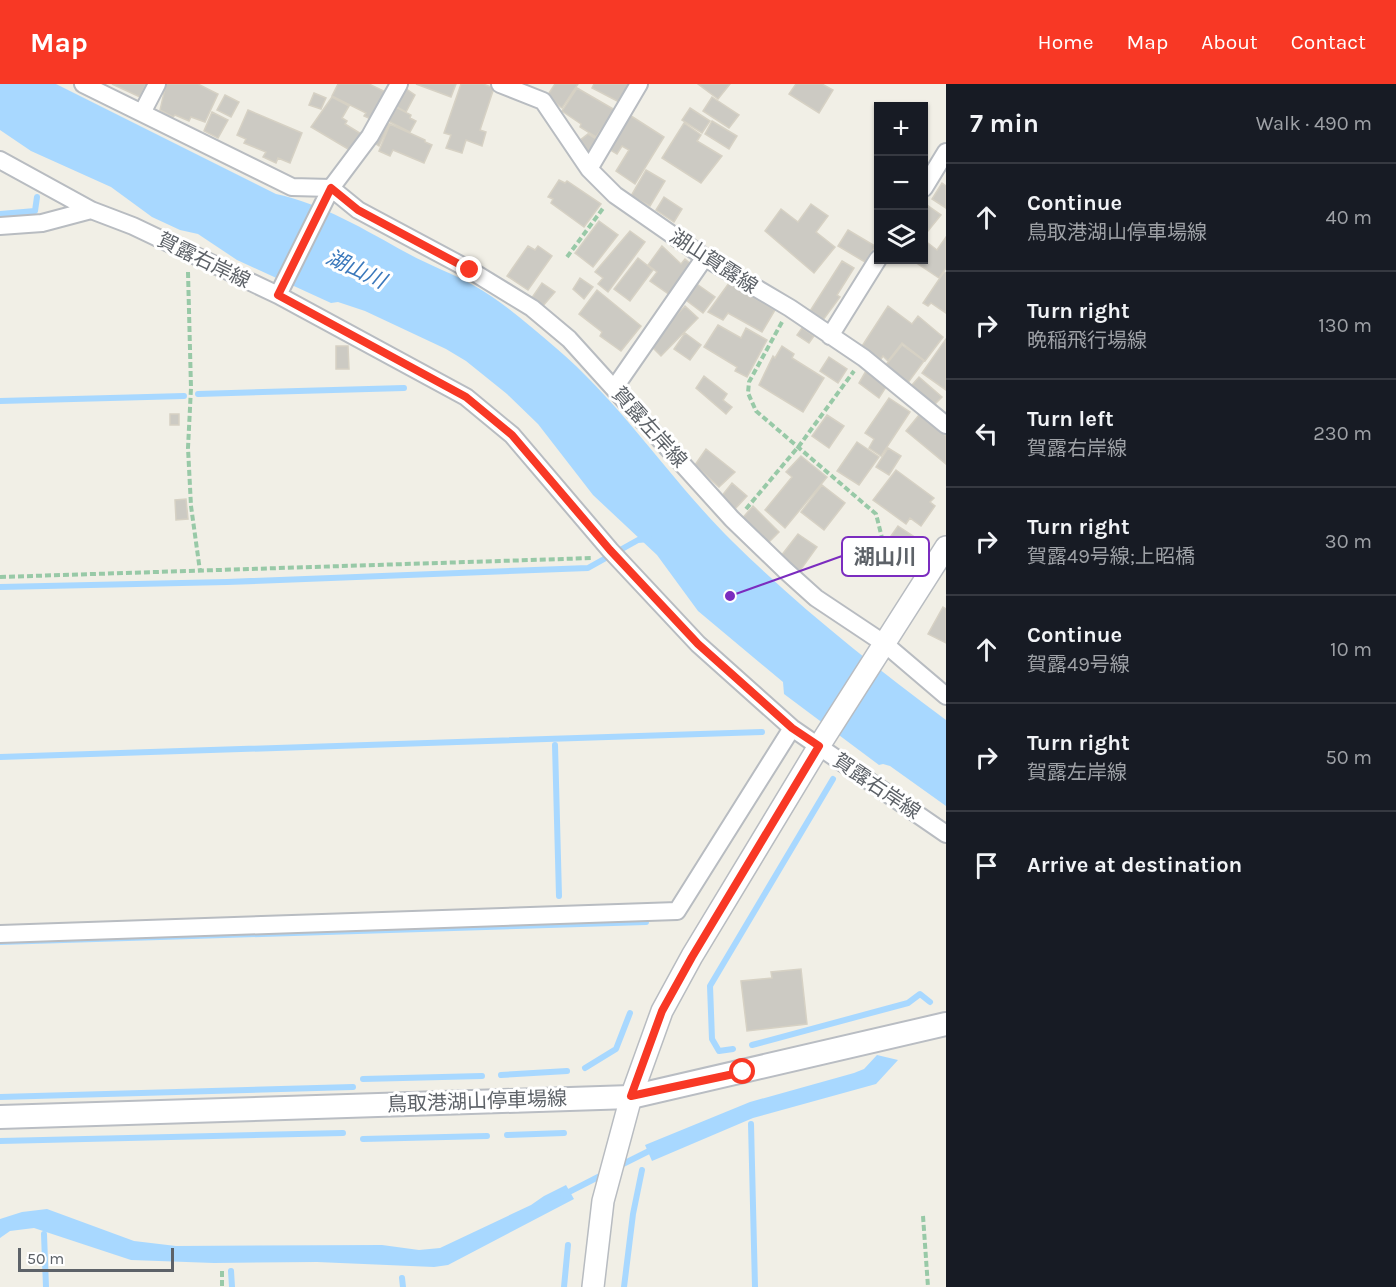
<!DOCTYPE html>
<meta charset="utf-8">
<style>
body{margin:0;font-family:Karla,"Noto Sans JP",sans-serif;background:#242831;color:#f1f3f6}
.controls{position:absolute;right:18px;top:18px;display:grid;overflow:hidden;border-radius:0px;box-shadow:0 2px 4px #0004}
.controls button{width:54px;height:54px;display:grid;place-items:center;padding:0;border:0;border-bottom:2px solid #363941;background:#171b24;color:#f1f3f6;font:30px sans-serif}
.scale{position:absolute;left:18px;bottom:15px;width:156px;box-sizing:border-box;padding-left:6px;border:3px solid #5d6268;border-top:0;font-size:16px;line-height:21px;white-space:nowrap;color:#5d6268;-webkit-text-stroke:4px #fff;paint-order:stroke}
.stop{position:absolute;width:18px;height:18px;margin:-14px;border:4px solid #f83825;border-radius:50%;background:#fff}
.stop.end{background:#f83825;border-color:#fff;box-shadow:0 2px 6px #0008}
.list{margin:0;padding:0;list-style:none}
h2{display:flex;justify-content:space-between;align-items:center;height:78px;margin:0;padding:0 24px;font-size:26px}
h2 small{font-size:20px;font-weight:400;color:#9ea1a6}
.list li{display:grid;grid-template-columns:39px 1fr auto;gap:18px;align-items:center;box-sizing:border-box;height:108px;padding:0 24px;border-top:2px solid #363941}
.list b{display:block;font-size:22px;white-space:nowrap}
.list p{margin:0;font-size:20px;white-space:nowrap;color:#9ea1a6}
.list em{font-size:20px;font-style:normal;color:#9ea1a6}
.icon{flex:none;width:33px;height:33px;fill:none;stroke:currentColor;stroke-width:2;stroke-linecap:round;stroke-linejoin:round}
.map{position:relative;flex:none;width:946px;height:1203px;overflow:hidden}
header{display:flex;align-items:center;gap:36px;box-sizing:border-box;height:84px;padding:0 30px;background:#f83825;color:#fff}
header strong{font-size:28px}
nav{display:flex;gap:33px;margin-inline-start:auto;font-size:21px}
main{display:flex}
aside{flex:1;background:#171b24}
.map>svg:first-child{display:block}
.water{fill:#a8d8ff}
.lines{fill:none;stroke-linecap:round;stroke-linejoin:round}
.stream{stroke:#a8d8ff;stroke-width:6}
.building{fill:#cccac3;stroke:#d6d1c4;stroke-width:1.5}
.minor-casing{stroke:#b8bcc1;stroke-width:20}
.tertiary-casing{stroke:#b8bcc1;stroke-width:24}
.secondary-casing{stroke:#b9bdc3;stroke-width:26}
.path{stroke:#98c9a7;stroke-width:4;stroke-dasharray:6 3;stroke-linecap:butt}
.minor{stroke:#fff;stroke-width:16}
.tertiary{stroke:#fff;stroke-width:21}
.secondary{stroke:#fff;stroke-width:22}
.route{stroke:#f83825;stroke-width:8}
.labels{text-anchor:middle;stroke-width:6;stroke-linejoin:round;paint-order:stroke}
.street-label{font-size:20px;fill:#5d6268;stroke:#fff}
.water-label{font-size:21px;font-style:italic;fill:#3a78bb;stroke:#fff}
.leader{fill:none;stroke:#7b2cbf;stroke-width:2}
.callout-dot{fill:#7b2cbf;stroke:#fff;stroke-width:2}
.callout{fill:#fff;stroke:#7b2cbf;stroke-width:2}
.callout-label{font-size:21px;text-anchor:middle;font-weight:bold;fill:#5d6268}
</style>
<header>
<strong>Map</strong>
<nav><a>Home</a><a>Map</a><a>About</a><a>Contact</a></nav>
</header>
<main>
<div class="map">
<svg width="946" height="1203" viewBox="0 0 946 1203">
<rect width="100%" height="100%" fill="#f1efe6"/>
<path class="water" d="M0 0H56L276 110C323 120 365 146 407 169 429 181 451 189 473 201 502 217 530 242 556 264 623 321 671 397 733 458 799 523 872 581 946 636V722L890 682 883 680 879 681 784 610 783 598 698 527 657 471 593 411 538 340 507 310 466 277 446 265 365 227 338 218 331 219 237 176 198 150 180 146 152 133 111 103 31 67 0 46Z
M877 971 898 976 876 1000 753 1034 652 1077 645 1061 750 1018 854 989 864 985Z
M566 1101 574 1115 448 1181 434 1183 317 1178 214 1179 131 1176 34 1144 10 1147 0 1154V1135L22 1128 47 1125 134 1157 176 1162 382 1161 419 1166 440 1164 531 1121 544 1112Z"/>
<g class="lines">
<path class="stream" d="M0 130 35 127 37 113
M198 310 404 304
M0 317 184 312
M0 503 227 498 588 484 638 456 649 455
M555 661 559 812
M0 673 762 648
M0 858 646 838
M752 961 908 919 920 910 930 918
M733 965 719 967 712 955 710 902 833 695
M585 984 616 965 630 929
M501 991 567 987
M363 995 482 992
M0 1013 353 1003
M751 1040 755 1203
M507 1051 564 1049
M363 1055 487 1052
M0 1057 343 1049
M619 1082 655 1064
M563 1111 604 1090
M44 1150 46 1203
M231 1187 232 1203
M402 1194 403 1203
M564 1203 568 1161
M624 1203 633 1130 642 1086"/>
</g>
<path class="building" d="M112 0H146L140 13Z
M166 0H198L218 10 205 38 191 33 189 37 175 31 173 33 160 26Z
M338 0H369L388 9 375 37 364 32 366 29 332 12Z
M416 0H456L451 13Z
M461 0H483L494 4 480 46 486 48 482 62 466 56 462 69 446 64 451 51 444 49Z
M555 0H578L562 24 547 12Z
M594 0H627L631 2 621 19 592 4Z
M698 0H730L718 15Z
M796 0H822L833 6 819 29 789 10Z
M402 2 415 11 406 28 393 21Z
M577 4 615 26 596 53 580 43 581 40 562 27Z
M314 9 326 14 321 25 309 21Z
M225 11 239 18 231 33 217 26Z
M332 13 349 22 342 34 347 37 345 40 363 51 353 68 311 43Z
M712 13 739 31 729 44 703 27Z
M392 21 411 31 410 34 416 37 410 48 384 35Z
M690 24 710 37 702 49 682 36Z
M248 26 302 49 290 79 278 74 276 79 263 73 266 68 244 59 246 55 237 51Z
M212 28 228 36 218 54 204 47Z
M628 30 664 53 635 100 616 87 629 66 622 62 617 70 607 64Z
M712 37 737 52 729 65 705 50Z
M385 38 389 40 379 62 376 60Z
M684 39 701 51 697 57 722 72 701 99 662 74Z
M390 40 425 56V58L432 61 424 79 393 66 390 72 379 67Z
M588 50 600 57 589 70 579 57Z
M646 86 665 97 650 122 631 112Z
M559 96 565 99 567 97 601 120 584 143 551 119 553 115 548 113Z
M942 99 946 102V124L932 115Z
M664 113 682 125 674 138 656 126Z
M811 120 828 132 816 148 835 163 814 189 765 147 781 125 798 138Z
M927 121 941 131 924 152V126Z
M599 137 618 151 593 183 575 169Z
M848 146 875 162 865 178 838 162Z
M630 147 645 158 608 208 598 200 603 194 595 188Z
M946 153V184L939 194 912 176H924V156L937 166Z
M528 162 535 166 538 162 552 172 528 206 507 192Z
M662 162 681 180 685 175 692 181 670 211 650 197 657 188 648 181Z
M638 174 653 186 630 217 614 205Z
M842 177 854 184 837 211 840 213 823 236 810 227Z
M944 188 946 189V229L931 219 928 222 923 219Z
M580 194 593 203 584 215 573 205Z
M694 198 715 213 703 229 682 213Z
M542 199 555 208 542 223 531 215Z
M729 199 775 226 762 248 728 229 723 236 708 228Z
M597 206 641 242 621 267 600 252 602 248 579 230Z
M685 222 698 234 661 272 649 260Z
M888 222 912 240 918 232 943 253 925 277 902 259 888 277 883 272 881 275 862 262Z
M718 241 741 254 746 244 767 256 747 293 735 287 737 283 704 263Z
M802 244 814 252 809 259 797 251Z
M685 249 701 261 690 276 674 265Z
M946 255V306L922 289Z
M902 261 924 277 907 300 885 282Z
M336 262H348L349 285H336Z
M782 262 794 270 792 274 824 294 803 328 759 301 773 272 775 274Z
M829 273 847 285 838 299 820 287Z
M866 287 886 303 879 314 859 299Z
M704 292 727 310 723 316 732 323 726 330 696 304Z
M919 293 942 313 934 321 912 301Z
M889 314 910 328 881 372 869 364 874 355 865 349Z
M170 330H179V341H170Z
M827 331 844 342 829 364 812 352Z
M919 331 946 352V380L906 347Z
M857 358 879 373 859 401 837 387Z
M888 364 901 372 889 391 876 383Z
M706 365 735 388 719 403 695 381Z
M801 372 827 393 785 444 765 426 792 393 786 388Z
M896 386 934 414 930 418 935 422 921 442 910 434 906 440 873 416Z
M732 399 747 412 734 426 721 413Z
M822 401 845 419 824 446 801 428Z
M186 415 188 435 176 436 175 416Z
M753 422 779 448 766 461 740 437Z
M898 442 916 454 904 472 886 459Z
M798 450 817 463 799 488 781 472Z
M943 523 946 525V559L928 550Z
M801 885 807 940 747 947 741 897 772 894 771 888Z"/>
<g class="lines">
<defs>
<path id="minor" d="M83 0 292 103 331 104 358 126 470 186 532 224 569 255 732 435 786 487 816 514 885 560 946 612
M500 0 543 17 589 85 615 111 707 175 790 224 864 274 946 341
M143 27 157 0
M0 76 91 126 133 142 278 211 466 313 512 351 610 466 698 560 792 644 946 750
M589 85 639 0
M924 104 946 68
M0 142 42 139 91 126
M278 211 331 104 370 52 399 0
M830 252 878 175
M615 303 705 173
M0 850 677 827 792 644"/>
<path id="tertiary" d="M593 1203 603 1117 631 1013 662 927 692 872 819 662 946 463"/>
<path id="secondary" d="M0 1033 631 1013 946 940"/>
</defs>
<use href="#minor" class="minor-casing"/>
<use href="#tertiary" class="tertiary-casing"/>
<use href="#secondary" class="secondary-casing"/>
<path class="path" d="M567 173 604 123
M188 188 191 304 188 364 191 422 200 487
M782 238 749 298 748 309 756 327 876 430 884 462 907 480
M746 425 799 362 854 287
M0 493 593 474
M923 1132 928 1203
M222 1187V1203"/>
<use href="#minor" class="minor"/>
<use href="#tertiary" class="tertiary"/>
<use href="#secondary" class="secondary"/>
</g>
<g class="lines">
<path class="route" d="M470 186 358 126 331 104 278 211 466 313 512 351 610 466 698 560 792 644 819 662 692 873 662 927 631 1012 743 988"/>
</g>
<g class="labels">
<g class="street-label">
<text transform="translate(204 176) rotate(26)" y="7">賀露右岸線</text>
<text transform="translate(714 177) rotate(33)" y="7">湖山賀露線</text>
<text transform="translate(650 343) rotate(48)" y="7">賀露左岸線</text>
<text transform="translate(877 702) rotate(34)" y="7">賀露右岸線</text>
<text transform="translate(477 1017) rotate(-2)" y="7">鳥取港湖山停車場線</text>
</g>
<g class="water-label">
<text transform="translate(356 185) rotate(25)" y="7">湖山川</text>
</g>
</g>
<path class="leader" d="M730 512L842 472"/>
<circle class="callout-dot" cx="730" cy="512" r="6"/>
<rect class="callout" x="842" y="453" width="87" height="39" rx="6"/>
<g class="callout-label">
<text x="885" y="480">湖山川</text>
</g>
</svg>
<div class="controls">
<button>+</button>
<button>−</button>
<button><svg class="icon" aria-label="layers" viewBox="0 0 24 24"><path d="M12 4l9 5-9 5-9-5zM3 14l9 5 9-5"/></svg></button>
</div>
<div class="scale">50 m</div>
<div class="stop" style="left:743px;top:988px"></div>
<div class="stop end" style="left:470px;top:186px"></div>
</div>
<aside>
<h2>7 min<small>Walk · 490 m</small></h2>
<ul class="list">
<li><svg class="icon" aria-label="ahead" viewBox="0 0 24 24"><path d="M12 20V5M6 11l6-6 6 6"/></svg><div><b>Continue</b><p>鳥取港湖山停車場線</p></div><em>40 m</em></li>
<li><svg class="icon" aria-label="right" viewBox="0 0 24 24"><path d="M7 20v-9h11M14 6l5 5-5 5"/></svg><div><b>Turn right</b><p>晩稲飛行場線</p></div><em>130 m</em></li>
<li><svg class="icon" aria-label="left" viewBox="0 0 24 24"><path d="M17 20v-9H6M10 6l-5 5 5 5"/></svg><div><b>Turn left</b><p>賀露右岸線</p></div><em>230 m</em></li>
<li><svg class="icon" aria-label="right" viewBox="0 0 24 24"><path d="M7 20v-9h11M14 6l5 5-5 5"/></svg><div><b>Turn right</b><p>賀露49号線;上昭橋</p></div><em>30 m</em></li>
<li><svg class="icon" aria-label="ahead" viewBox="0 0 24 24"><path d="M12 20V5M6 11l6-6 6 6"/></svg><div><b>Continue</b><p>賀露49号線</p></div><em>10 m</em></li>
<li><svg class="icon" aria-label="right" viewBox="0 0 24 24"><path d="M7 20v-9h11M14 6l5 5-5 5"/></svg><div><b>Turn right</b><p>賀露左岸線</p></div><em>50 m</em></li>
<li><svg class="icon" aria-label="arrive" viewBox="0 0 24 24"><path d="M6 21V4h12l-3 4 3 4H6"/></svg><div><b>Arrive at destination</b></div></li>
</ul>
</aside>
</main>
